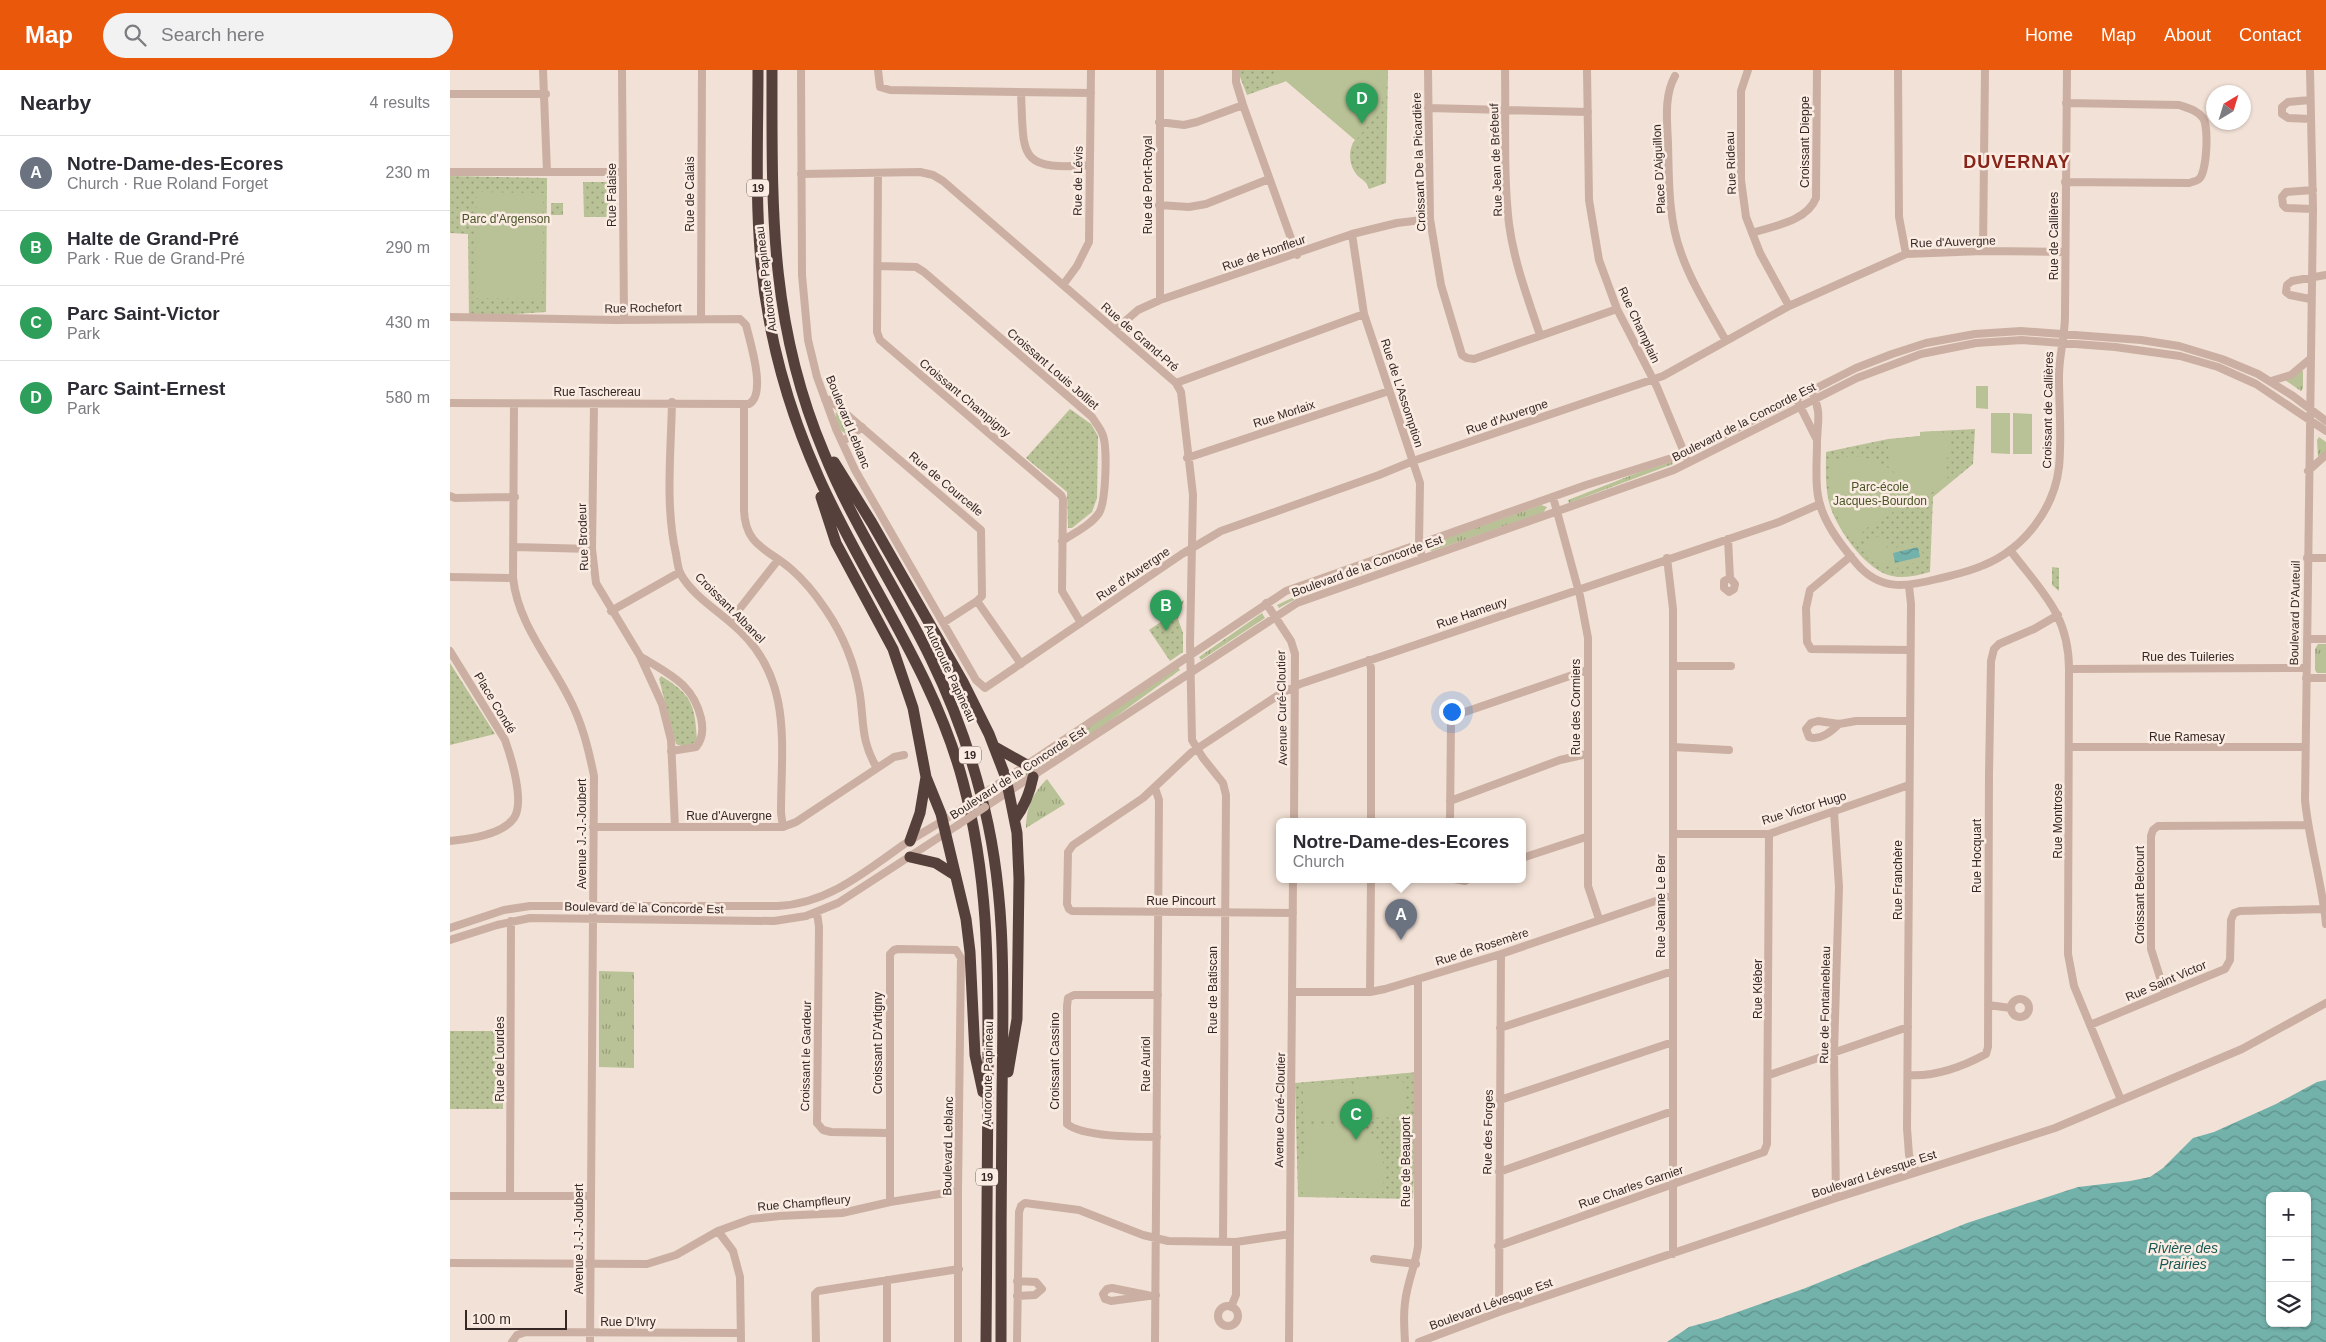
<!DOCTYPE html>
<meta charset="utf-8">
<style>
body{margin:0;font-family:Helvetica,sans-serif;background:#f2f2f3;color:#2b2b33}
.controls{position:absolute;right:15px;bottom:15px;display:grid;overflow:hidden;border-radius:8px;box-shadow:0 1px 4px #0004}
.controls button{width:45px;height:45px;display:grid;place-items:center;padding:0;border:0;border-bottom:1px solid #e1e1e2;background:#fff;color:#2b2b33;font:25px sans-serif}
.compass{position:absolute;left:1756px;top:15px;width:45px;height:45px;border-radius:50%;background:#fff;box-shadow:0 1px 4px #0004;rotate:38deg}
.scale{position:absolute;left:15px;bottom:12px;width:102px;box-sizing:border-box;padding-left:5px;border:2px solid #352725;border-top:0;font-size:14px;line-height:18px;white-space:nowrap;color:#352725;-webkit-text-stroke:4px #faece2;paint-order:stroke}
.you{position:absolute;left:1001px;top:641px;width:18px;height:18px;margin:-12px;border:4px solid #fff;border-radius:50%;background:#1a73e8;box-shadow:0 0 0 8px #1a73e833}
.badge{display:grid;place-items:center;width:32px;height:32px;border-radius:50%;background:#ea580c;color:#fff;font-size:16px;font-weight:700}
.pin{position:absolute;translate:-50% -41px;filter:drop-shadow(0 1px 2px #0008)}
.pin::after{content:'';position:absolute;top:26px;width:18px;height:15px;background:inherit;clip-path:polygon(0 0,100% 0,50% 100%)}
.popup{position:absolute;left:826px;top:748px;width:250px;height:65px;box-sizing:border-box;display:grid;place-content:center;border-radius:8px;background:#fff;filter:drop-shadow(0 1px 4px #0005);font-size:16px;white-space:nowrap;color:#7c7c81}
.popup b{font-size:19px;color:#2b2b33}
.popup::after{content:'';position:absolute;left:50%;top:100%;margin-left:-10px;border:10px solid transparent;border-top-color:#fff}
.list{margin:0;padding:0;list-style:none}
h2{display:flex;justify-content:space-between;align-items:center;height:65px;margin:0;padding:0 20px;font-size:21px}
h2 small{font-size:16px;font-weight:400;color:#7c7c81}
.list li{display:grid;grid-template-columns:32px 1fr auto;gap:15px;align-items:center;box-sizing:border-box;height:75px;padding:0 20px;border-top:1px solid #e1e1e2}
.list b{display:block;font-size:19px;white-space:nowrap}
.list p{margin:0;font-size:16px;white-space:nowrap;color:#7c7c81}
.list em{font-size:16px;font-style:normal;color:#7c7c81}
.icon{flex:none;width:28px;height:28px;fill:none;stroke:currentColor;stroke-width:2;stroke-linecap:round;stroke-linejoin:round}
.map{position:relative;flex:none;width:1876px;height:1272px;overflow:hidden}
header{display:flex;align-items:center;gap:30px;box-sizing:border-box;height:70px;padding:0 25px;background:#ea580c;color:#fff}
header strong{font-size:24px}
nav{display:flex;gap:28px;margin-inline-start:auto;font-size:18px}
.search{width:350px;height:45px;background:#f2f2f3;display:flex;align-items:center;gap:12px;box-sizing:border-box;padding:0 18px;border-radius:28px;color:#7c7c81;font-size:19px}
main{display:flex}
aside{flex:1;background:#fff}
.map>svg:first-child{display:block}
.grass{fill:url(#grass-tufts)}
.park{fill:url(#park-dots)}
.pitch{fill:#b9c296}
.water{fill:url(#water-waves);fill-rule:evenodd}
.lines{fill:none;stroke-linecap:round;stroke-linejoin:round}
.minor{stroke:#cbafa2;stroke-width:8}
.highway{stroke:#56403b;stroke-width:11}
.minor-bridge{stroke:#cbafa2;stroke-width:8}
.labels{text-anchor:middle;stroke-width:5;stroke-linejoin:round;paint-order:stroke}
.shield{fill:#faece2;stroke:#70625e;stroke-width:1}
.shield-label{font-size:11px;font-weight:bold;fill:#352725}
.street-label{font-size:12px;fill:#352725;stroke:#faece2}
.park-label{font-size:12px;fill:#4a5427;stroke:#faece2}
.water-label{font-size:14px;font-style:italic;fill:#185853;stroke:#faece2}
.district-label{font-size:18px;font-weight:bold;letter-spacing:1px;fill:#882419;stroke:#faece2}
</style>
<header>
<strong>Map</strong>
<div class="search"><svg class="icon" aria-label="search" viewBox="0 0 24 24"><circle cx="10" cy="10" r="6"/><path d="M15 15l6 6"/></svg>Search here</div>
<nav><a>Home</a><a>Map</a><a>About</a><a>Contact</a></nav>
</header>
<main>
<aside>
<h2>Nearby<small>4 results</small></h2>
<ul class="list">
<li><span class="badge" style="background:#6b7280">A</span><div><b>Notre-Dame-des-Ecores</b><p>Church · Rue Roland Forget</p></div><em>230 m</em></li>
<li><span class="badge" style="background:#2e9e5b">B</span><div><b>Halte de Grand-Pré</b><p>Park · Rue de Grand-Pré</p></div><em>290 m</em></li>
<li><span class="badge" style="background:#2e9e5b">C</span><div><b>Parc Saint-Victor</b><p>Park</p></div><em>430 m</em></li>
<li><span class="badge" style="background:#2e9e5b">D</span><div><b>Parc Saint-Ernest</b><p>Park</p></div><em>580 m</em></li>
</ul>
</aside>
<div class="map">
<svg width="1876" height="1272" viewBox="0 0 1876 1272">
<defs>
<pattern id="grass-tufts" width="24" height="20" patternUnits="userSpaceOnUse" patternTransform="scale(1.25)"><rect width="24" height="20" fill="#b9c296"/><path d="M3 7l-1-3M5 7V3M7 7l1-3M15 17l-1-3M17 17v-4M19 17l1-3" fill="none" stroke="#979e7a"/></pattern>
<pattern id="park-dots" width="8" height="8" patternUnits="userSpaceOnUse" patternTransform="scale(1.25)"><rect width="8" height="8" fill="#b9c296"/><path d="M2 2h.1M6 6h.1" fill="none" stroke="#979e7a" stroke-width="1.8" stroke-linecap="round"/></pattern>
<pattern id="water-waves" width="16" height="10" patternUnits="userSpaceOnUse" patternTransform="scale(1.25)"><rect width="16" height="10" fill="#73b1ab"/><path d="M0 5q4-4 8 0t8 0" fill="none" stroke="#5f908b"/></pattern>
</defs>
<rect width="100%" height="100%" fill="#f2e1d6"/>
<path class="grass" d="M1851 301H1853V318L1851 321 1835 310Z
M386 342 403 357 396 364C390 363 384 348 386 342Z
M1869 367 1876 372V381L1868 388 1867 370Z
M1222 392 1223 394 1119 433 1118 430 1192 401Z
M1091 435 1097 437 1093 443 982 481 976 479 979 474Z
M960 481 961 485 847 528 829 538 827 535 893 504Z
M812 543 815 548 751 590 749 587Z
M1868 574H1876V603H1867L1865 600V579Z
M728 597 730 600 653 656 568 711 566 708 621 668Z
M597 709 615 734 576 758C576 738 582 724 597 709Z
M149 901 184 902V998L149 997Z"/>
<path class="park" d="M790 0H938L936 113 919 119C916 111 915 112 909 107 899 98 897 80 905 70L836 11 797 25 790 7Z
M0 106 97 108 96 242 19 247 18 164 0 163Z
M133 112H163V147H134Z
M101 133H113V145H101Z
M620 339 641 354 648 366 647 428 642 442 622 458H618L617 422 576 388Z
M1525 359 1523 394 1483 427 1480 502C1468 505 1455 509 1442 506 1416 501 1385 457 1379 432 1375 416 1376 399 1376 382L1438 369 1470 366V362Z
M1602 497 1609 498V521L1602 515Z
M734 530 728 549 733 563V582L720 591 699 560 724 543 721 539Z
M0 593 45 664 0 675Z
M211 606C243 625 245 636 247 671 242 676 232 677 226 674L209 609Z
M0 961H53V1039H0Z
M968 1002 963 1129 848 1127 845 1013Z"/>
<path class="pitch" d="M825 0H938C938 30 924 49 906 70L836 11 826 15Z
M27 122 93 123V229L26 228Z
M1526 316H1538V339L1526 338Z
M1541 343H1560V384L1541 383Z
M1563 343 1582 344V384H1563Z
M1491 361 1499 367 1501 387 1496 388 1498 412 1466 433 1451 412 1458 433 1412 461 1414 466 1408 470 1397 466 1380 432V391C1406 383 1427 386 1446 405L1438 386V370L1470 366V362Z
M1428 467 1433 470 1435 478 1444 475 1445 478 1470 471 1474 490 1440 500 1439 493 1432 495 1430 489 1422 492 1417 487 1414 481 1421 470Z
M909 1010 951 1011 955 1014 953 1047 905 1048V1013Z
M856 1013H902V1049L899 1051H856L853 1047V1016Z
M854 1054 912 1055C933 1073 937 1096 932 1123L885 1122V1127H856L848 1117V1091H854Z"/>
<path class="water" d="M1468 477 1470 487 1445 493 1443 483Z
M1876 1010V1272H1217L1239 1257 1268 1249 1353 1219 1517 1153 1628 1117 1680 1111 1700 1107 1713 1098 1743 1068 1764 1062 1826 1034 1867 1012ZM1820 1126H1857V1253H1820Z"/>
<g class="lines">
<path class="minor" d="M93 0 97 102
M172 0 174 250
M351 0 352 205 358 270 367 307 386 359 405 400 526 610 535 618 732 484 771 461 929 405 963 391 1213 306 1339 236 1456 184 1533 181 1615 182
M428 0 430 17 440 20 641 23
M710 0V230
M786 0V12L793 35 847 185
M978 0 980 149 991 215 1012 285 1017 288 1024 289 1167 239
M1055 0C1056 51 1053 103 1059 154 1064 192 1078 229 1090 265
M1137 0 1139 130 1149 190 1167 239 1207 317 1236 387
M1298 0 1291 21V110L1296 147 1310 183 1339 236
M1448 0 1449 147 1456 184
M1860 0 1863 139 1855 730C1859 772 1872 812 1876 854
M1225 6C1214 25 1217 51 1218 73 1219 110 1218 148 1231 183 1242 214 1260 242 1276 271
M571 23C574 86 567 101 640 95
M0 24H96
M1860 30 1838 32 1832 37V44L1838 48 1861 49
M978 38 1138 42
M709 52 734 55 747 52 793 35
M0 102H173
M428 103 427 262 430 270 611 425 613 429 612 521 631 553
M351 104 470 102 483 105 493 111 726 313 731 322 743 425 740 573 742 670 753 688 773 713 776 725 773 1172
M1615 112 1739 113C1742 112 1747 111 1749 109 1757 102 1759 57 1753 48 1747 40 1738 38 1729 35L1616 33
M709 135 739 137 756 134 819 109
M1863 139 1836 138 1833 135 1832 127 1836 122 1863 120
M1302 163C1324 156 1357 151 1366 128L1367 0
M902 164 914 244 970 413 969 473 972 488
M1533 181 1535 0
M428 196 466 197 474 202 642 347C645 352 650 358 652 363 658 375 656 432 649 443 641 455 624 463 612 471
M613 215 627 196 639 172 641 0
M1860 229 1840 225 1836 222 1837 215 1842 211 1876 205
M0 247 165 250 290 249 296 255C300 272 317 324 299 334L0 333
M251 249 252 0
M665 260 688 240 710 230 902 164 947 153 980 149
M1821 311 1841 305 1860 289
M726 313 914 244
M1363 325C1372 342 1367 355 1367 373 1367 390 1365 409 1368 426 1372 451 1391 475 1407 494 1430 521 1456 517 1487 509 1503 505 1519 502 1534 495 1573 479 1604 440 1609 397 1612 367 1609 337 1609 306 1609 286 1615 266 1615 246L1617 0
M375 329 380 330 531 460 532 526 527 531 493 553
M222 332C221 382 215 436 226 484 227 490 228 498 230 503 243 527 271 542 290 561 343 612 331 676 331 743L333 757
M64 334 63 508C68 553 98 587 118 626 132 652 138 677 144 706L140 1272
M144 334 142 479 146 513 190 586 212 634 221 670 225 757
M294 334V440C295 476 318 479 341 499 355 511 366 525 376 540 393 565 405 595 410 625 414 653 411 672 427 698
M1349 334 1366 368
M392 372 412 357
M737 388 939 321
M1858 401 1876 385
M0 426 5 428 65 427
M1103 427 1130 526 1138 568V816L1149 849
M1278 469 1280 508 1285 514 1284 519 1279 522 1274 518V511L1280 508
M65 477 142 479
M1560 480C1591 521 1619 544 1619 599L1618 884 1624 916 1671 1030
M1401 486 1360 520 1356 538 1357 572 1361 579 1459 580
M1217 488 1223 539V1184
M1857 488H1876
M0 507 63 508
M1459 516 1461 534 1457 1058 1459 1085 1466 1102
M527 531 571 594
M816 533 841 571 845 584 844 751
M161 541 230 502
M280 551 328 490
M1857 569H1876
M0 581 55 670C61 687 75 732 64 748 52 765 19 769 0 771
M190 586C218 604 243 613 251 648 253 657 253 669 246 677L221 681
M919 590 921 598V751
M1223 596H1281
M1619 599 1856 598
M1856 608H1876
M1389 654C1381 662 1370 671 1359 667L1356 659 1361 653 1368 651 1389 654 1406 651H1459
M1223 677 1279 680
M1619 677H1855
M545 716 836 521 1136 415 1228 386 1274 365 1406 298 1442 284 1476 273 1525 264 1571 261 1691 270 1729 276 1772 289 1808 304 1843 326 1876 351
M705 718 709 730 705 1272
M1000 731 1110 690 1137 684
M535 737 847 533 1224 400 1407 308 1471 284 1526 273 1572 270 1665 277 1730 286 1768 297 1806 314 1876 361
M1384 742 1389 817 1384 982 1386 1128
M1000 751 1001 652 1009 644 1137 600
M143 757H333L346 752 444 687 454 685
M1223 764H1319L1459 715
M1072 788 1136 767
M1004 809 1015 811 1019 809
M367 843 369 857 367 1053 373 1060 381 1062 438 1063
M843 843 622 841 619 839 617 834 618 782 623 775 693 728 742 682 830 624 850 614 1329 452 1370 434
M0 858 54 840 80 836H328C377 834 415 802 453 775 470 764 488 754 505 743
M0 870 47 855 80 848 324 851 356 846 388 833 508 755
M843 922H920L935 919 1051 884 1223 825
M920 922 921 809
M1715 923 1701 879V766L1703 760 1708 756 1857 755
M1561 938a9 9 0 1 1 18 0a9 9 0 1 1-18 0Z
M1538 935 1561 938
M1640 955 1775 899 1780 890 1781 850 1784 843 1790 841 1874 839
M1050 958 1223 901
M1319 1005 1458 957
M1458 1005C1485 1007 1512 997 1536 984L1538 977 1539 704 1541 591 1544 579 1549 574 1584 559 1608 545
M1050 1030 1223 972
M707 1067C686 1067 633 1067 617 1054V936L618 928 624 925H708
M1049 1102 1223 1041
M0 1126H141
M60 1126 61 851
M440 1132V884L444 880 448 879 506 880 511 888 508 1121V1272
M268 1161 283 1181 290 1207 291 1272
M1048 1176 1314 1082 1317 1074 1319 764
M924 1189 966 1194
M0 1193 197 1194 226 1185 268 1161 301 1149 330 1146 392 1143 440 1132 508 1121
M697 1225 662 1218 657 1219 653 1224 655 1229 661 1231 706 1225
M567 1226 585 1225 592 1219 586 1212 567 1211
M768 1246a10 10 0 1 1 20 0a10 10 0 1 1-20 0Z
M781 1237 786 1225V1172
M1049 1242 1051 884
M62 1272 67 1265 76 1262 291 1263
M366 1272 365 1224 368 1221 509 1199
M437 1272V1210
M567 1272 569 1142 571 1136 575 1133 629 1140 693 1165 718 1171 786 1172 840 1164
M839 1272 843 809
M955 1272C954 1255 953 1238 957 1221 960 1206 966 1192 968 1176V909
M969 1272 1049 1242 1386 1128 1605 1058 1792 979 1876 933"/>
<path class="highway" d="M308 0C308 64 305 128 311 192 318 267 338 339 369 408 415 511 484 602 513 712 540 813 538 905 538 1007 538 1096 537 1184 536 1272
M322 0C322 138 319 253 374 383 403 455 447 519 481 589 502 632 519 678 531 725 558 823 553 927 552 1027 551 1109 551 1190 551 1272
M384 392 422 453 513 612 539 664 556 708 567 763 569 809 567 949 558 1002
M371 427 386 473 443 579 463 638 476 707 491 744 516 849 520 882 525 985 533 1022
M545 677 577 695
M565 749C574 737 580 722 583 707
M460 771 470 743 476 707
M460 787 486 793 505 805"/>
<path class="minor-bridge" d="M505 743 545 716
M508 755 535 737"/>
</g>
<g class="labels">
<g class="shield">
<rect x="297" y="109.5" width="22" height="17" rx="4"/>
<rect x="509" y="676.5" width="22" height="17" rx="4"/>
<rect x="526" y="1098.5" width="22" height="17" rx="4"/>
</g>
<g class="shield-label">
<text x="308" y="122">19</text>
<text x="520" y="689">19</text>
<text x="537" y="1111">19</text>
</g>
<g class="street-label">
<text transform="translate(1355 72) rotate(-90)" y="4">Croissant Dieppe</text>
<text transform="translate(1046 90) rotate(-92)" y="4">Rue Jean de Brébeuf</text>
<text transform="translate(969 92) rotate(-92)" y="4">Croissant De la Picardière</text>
<text transform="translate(1281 93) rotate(-92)" y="4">Rue Rideau</text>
<text transform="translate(1209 99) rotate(-93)" y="4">Place D'Aiguillon</text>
<text transform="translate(628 111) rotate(-89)" y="4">Rue de Lévis</text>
<text transform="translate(698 115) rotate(-90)" y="4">Rue de Port-Royal</text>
<text transform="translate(240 124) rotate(-90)" y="4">Rue de Calais</text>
<text transform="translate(162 125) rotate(-90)" y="4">Rue Falaise</text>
<text transform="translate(1604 166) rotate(-90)" y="4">Rue de Callières</text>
<text transform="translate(1503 172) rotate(-2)" y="4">Rue d'Auvergne</text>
<text transform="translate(814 183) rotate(-19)" y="4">Rue de Honfleur</text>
<text transform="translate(316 209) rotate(-97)" y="4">Autoroute Papineau</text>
<text transform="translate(193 238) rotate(-1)" y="4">Rue Rochefort</text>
<text transform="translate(1189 255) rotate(65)" y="4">Rue Champlain</text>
<text transform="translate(690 267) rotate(41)" y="4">Rue de Grand-Pré</text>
<text transform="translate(603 299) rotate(41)" y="4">Croissant Louis Jolliet</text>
<text x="147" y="326">Rue Taschereau</text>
<text transform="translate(952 323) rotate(72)" y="4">Rue de L'Assomption</text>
<text transform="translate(515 328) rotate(40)" y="4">Croissant Champigny</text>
<text transform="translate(1598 340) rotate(-89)" y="4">Croissant de Callières</text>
<text transform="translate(834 344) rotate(-18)" y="4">Rue Morlaix</text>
<text transform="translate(1057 347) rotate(-19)" y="4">Rue d'Auvergne</text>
<text transform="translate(398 352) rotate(68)" y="4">Boulevard Leblanc</text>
<text transform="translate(1294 352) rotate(-27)" y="4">Boulevard de la Concorde Est</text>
<text transform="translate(496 414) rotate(40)" y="4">Rue de Courcelle</text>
<text transform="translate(133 467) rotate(-92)" y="4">Rue Brodeur</text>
<text transform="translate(917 496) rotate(-20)" y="4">Boulevard de la Concorde Est</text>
<text transform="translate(683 504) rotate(-34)" y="4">Rue d'Auvergne</text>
<text transform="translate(280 538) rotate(45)" y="4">Croissant Albanel</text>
<text transform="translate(1022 543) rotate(-19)" y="4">Rue Hameury</text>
<text transform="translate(1845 543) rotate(-89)" y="4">Boulevard D'Auteuil</text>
<text x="1738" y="591">Rue des Tuileries</text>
<text transform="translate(500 603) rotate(65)" y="4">Autoroute Papineau</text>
<text transform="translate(45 633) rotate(59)" y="4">Place Condé</text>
<text transform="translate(1126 637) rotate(-90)" y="4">Rue des Cormiers</text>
<text transform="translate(832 638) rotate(-91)" y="4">Avenue Curé-Cloutier</text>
<text x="1737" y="671">Rue Ramesay</text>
<text transform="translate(568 703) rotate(-33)" y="4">Boulevard de la Concorde Est</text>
<text transform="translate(1354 738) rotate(-17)" y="4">Rue Victor Hugo</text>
<text x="279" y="750">Rue d'Auvergne</text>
<text transform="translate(1608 751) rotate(-90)" y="4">Rue Montrose</text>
<text transform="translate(132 764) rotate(-90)" y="4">Avenue J.-J.-Joubert</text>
<text transform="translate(1527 786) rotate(-90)" y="4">Rue Hocquart</text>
<text transform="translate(1448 810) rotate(-90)" y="4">Rue Franchère</text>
<text transform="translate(1690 825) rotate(-90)" y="4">Croissant Belcourt</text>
<text x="731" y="835">Rue Pincourt</text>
<text transform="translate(1211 836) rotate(-90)" y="4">Rue Jeanne Le Ber</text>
<text transform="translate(194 838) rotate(1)" y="4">Boulevard de la Concorde Est</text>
<text transform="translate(1032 877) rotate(-18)" y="4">Rue de Rosemère</text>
<text transform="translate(1716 911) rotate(-23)" y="4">Rue Saint Victor</text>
<text transform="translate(1308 919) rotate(-90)" y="4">Rue Kléber</text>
<text transform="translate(763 920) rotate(-90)" y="4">Rue de Batiscan</text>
<text transform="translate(1375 935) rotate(-89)" y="4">Rue de Fontainebleau</text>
<text transform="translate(428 973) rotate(-90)" y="4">Croissant D'Artigny</text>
<text transform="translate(356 986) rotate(-89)" y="4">Croissant le Gardeur</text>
<text transform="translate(50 989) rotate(-90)" y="4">Rue de Lourdes</text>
<text transform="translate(605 991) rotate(-90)" y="4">Croissant Cassino</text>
<text transform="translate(696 994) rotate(-90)" y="4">Rue Auriol</text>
<text transform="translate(538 1004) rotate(-89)" y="4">Autoroute Papineau</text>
<text transform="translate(830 1040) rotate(-89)" y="4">Avenue Curé-Cloutier</text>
<text transform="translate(1038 1062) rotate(-89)" y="4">Rue des Forges</text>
<text transform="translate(498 1076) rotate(-89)" y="4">Boulevard Leblanc</text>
<text transform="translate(956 1092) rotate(-90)" y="4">Rue de Beauport</text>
<text transform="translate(1424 1104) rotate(-18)" y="4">Boulevard Lévesque Est</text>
<text transform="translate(1181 1117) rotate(-19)" y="4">Rue Charles Garnier</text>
<text transform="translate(354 1133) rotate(-5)" y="4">Rue Champfleury</text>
<text transform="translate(129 1169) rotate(-90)" y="4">Avenue J.-J.-Joubert</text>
<text transform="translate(1041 1234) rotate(-20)" y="4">Boulevard Lévesque Est</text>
<text x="178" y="1256">Rue D'Ivry</text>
</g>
<g class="park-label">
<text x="56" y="153">Parc d'Argenson</text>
<text x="1430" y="421">Parc-école<tspan x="1430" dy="14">Jacques-Bourdon</tspan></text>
</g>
<g class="water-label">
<text x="1733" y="1183">Rivière des<tspan x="1733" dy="16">Prairies</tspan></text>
</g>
<g class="district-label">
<text x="1567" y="98">DUVERNAY</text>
</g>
</g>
</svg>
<div class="controls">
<button>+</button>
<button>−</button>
<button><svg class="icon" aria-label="layers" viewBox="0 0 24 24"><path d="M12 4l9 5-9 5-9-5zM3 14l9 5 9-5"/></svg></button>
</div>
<svg class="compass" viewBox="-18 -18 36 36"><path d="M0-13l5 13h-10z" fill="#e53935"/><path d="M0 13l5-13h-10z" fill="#7c7c81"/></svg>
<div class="scale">100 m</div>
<div class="you"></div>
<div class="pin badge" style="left:951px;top:870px;background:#6b7280">A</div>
<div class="popup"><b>Notre-Dame-des-Ecores</b>Church</div>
<div class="pin badge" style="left:716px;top:561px;background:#2e9e5b">B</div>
<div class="pin badge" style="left:906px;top:1070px;background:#2e9e5b">C</div>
<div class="pin badge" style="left:912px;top:54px;background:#2e9e5b">D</div>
</div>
</main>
